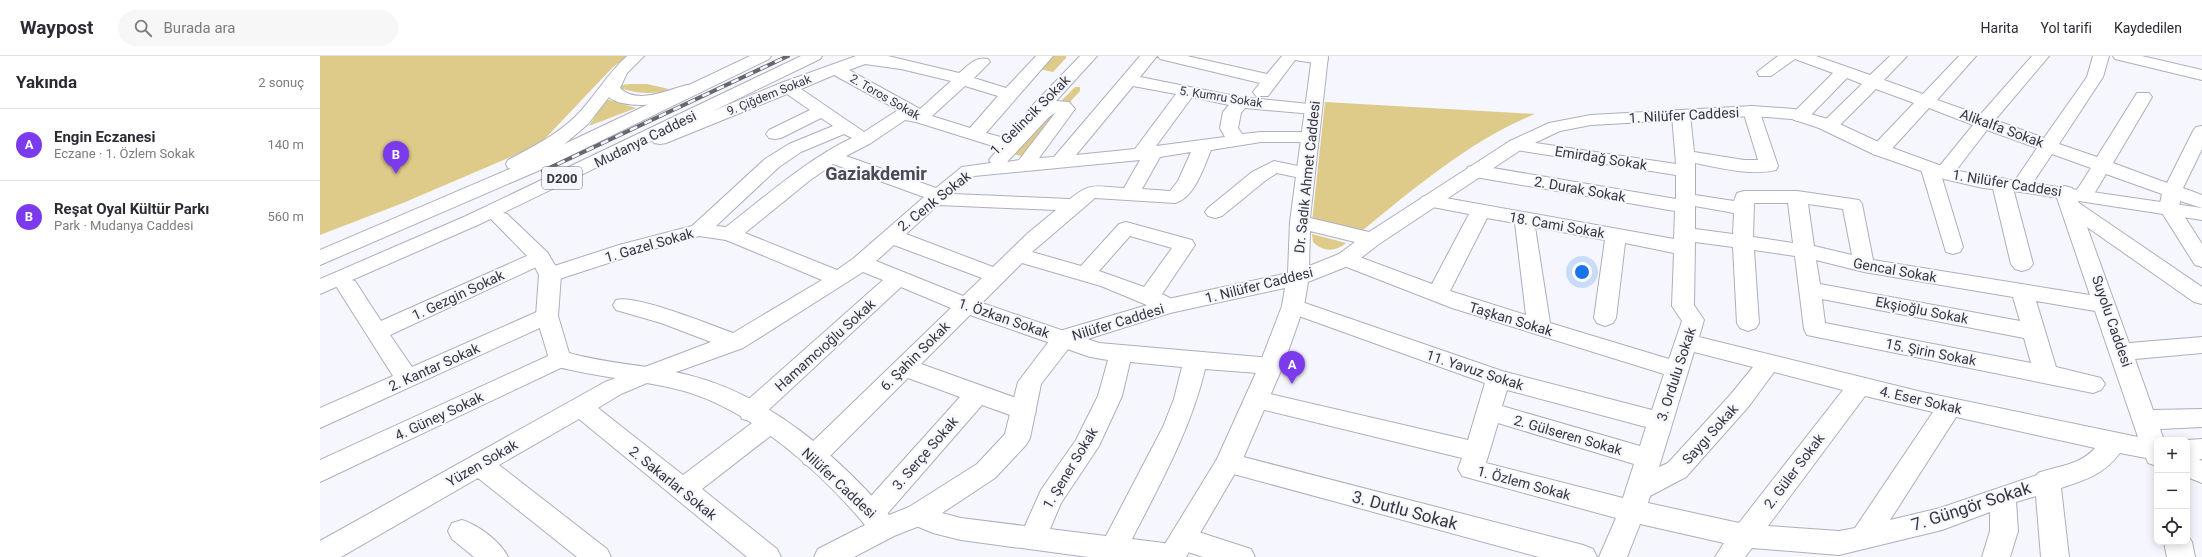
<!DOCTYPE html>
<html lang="tr">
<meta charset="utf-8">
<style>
body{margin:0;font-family:Roboto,sans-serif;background:#f7f7f7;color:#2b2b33}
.controls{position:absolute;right:12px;bottom:12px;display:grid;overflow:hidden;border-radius:8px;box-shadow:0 2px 10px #0003}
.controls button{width:36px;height:36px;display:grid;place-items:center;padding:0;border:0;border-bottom:1px solid #e1e1e2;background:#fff;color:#2b2b33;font:20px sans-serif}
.you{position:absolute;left:1262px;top:216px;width:14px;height:14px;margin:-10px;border:3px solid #fff;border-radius:50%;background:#1a73e8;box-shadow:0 0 0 6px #1a73e833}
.badge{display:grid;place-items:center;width:26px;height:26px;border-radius:50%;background:#7c3aed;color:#fff;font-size:13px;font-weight:700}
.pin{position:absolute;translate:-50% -33px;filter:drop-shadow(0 1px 2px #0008)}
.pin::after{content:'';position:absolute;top:21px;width:14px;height:12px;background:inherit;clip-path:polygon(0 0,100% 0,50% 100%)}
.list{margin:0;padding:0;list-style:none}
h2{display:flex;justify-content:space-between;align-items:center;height:52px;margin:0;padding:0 16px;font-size:17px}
h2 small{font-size:13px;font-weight:400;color:#7c7c81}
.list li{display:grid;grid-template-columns:26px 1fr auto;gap:12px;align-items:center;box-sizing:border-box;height:72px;padding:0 16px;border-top:1px solid #e1e1e2}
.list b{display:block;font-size:15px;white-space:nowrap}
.list p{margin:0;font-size:13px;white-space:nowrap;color:#7c7c81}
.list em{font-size:13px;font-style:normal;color:#7c7c81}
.icon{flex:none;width:22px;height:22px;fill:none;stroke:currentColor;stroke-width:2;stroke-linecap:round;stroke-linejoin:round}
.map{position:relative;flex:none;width:1882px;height:501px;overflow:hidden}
header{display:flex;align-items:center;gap:24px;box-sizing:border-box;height:56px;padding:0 20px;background:#fff;border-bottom:1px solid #e1e1e2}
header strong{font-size:19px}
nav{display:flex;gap:22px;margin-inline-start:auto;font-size:14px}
.search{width:280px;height:36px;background:#f7f7f7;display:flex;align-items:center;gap:10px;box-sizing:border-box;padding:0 14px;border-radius:22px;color:#7c7c81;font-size:15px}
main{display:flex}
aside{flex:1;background:#fff}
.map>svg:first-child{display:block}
.green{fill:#decb8a}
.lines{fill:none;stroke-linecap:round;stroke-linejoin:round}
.minor-casing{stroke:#adafbc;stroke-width:2}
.major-casing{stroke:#adafbc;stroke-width:2}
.highway-casing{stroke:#adafbc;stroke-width:2}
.minor{fill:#fff;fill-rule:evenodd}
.major{fill:#fff;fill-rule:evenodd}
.highway{fill:#fff;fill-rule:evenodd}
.rail-casing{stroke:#67686e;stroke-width:4}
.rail{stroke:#f5f6fe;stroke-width:2.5;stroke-dasharray:8;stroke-linecap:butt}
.labels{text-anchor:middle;stroke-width:4;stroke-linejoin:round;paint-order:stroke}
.far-street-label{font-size:12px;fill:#36363c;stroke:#f5f6fe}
.shield{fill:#f5f6fe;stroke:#6f7076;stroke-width:1}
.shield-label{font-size:13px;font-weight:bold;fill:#36363c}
.street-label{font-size:14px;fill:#36363c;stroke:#f5f6fe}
.near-street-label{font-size:17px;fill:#36363c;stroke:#f5f6fe}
.district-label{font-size:18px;font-weight:bold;fill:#494a55;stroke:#f5f6fe}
</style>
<header>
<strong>Waypost</strong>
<div class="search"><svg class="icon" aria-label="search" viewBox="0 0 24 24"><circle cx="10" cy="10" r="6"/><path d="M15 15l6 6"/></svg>Burada ara</div>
<nav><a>Harita</a><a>Yol tarifi</a><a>Kaydedilen</a></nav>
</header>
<main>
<aside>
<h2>Yakında<small>2 sonuç</small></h2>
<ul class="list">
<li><span class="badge">A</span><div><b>Engin Eczanesi</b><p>Eczane · 1. Özlem Sokak</p></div><em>140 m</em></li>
<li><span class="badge">B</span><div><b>Reşat Oyal Kültür Parkı</b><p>Park · Mudanya Caddesi</p></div><em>560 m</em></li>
</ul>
</aside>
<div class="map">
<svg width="1882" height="501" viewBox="0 0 1882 501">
<rect width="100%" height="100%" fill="#f5f6fe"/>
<path class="green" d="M0 0H308L293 11 219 89 83 147 0 179Z
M727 0H746V2L733 16 715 12Z
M310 28H327L349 33C333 40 311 37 295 30Z
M755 31H760V35L749 47 740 46Z
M286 43 316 52 269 70Z
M1005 46 1215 58C1151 84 1096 131 1043 174L992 166Z
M740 51 707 96 702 100 692 98 729 56Z
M992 178 1026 187C1015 196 1003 196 993 186Z"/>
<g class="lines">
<defs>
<path id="minor" d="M536 0H568L639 17C648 10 655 0 668 3L670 6 654 22 686 32 716 0H733L666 77 688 83 710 60 707 56 710 52 760 0H777L736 45 749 46 755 53 719 102 734 101 820 0H837L820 21 920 41 999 49 1002 53 999 57 993 58 925 52 921 57 918 72 922 78 941 76H989L995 77 998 81 995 85 989 86H941L891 94C884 110 875 142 855 147L775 142 712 196 761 210 799 168 806 166 872 184 875 189 842 238 850 242 853 247 850 252 842 254 834 252 781 230 702 207 662 247 779 287 951 302 959 304 963 310 959 316 951 318 885 313C871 373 840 428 812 483L852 488 849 483 853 475 863 471 931 493 935 501H883L862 494 864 501H768L641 484 613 477 589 467 585 459 589 451 598 448 618 456 641 462 705 470 721 434 756 384 778 340 788 304 770 301 650 259 601 308 713 348 716 355 713 362 704 364 662 349 561 465 552 468 543 465 539 457 543 449 640 341 588 322 502 408 493 411 484 408 480 401 484 394 631 252 581 231 443 359 449 358 458 360 461 367 458 374 382 433 457 493 461 501H427L259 363 179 409 287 493 291 501H257L158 422 21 501H0V485L285 326 391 286 341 267 296 254 293 249 296 244C315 238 391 269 413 277L502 224 406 184 379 180 313 199 230 226 222 224 219 219 222 214 299 189 372 170 445 103 469 88 513 70 501 62 461 82 455 83 449 82 446 78 449 74 490 54 467 38 346 87 340 88 334 87 331 83 334 79 461 27ZM545 8 581 13 631 25 600 53 529 14ZM514 19 578 54 544 76 481 33ZM645 30 678 40 650 72 612 60ZM813 30 856 38 815 93 756 99ZM872 41 909 49 903 56 900 72 905 81 836 90ZM736 56 699 104 687 106 729 61ZM585 64 596 66 679 92 669 104 671 107 642 111 616 132 526 100 551 87ZM524 78 532 82C486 104 446 140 406 171L396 170 459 111 481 96ZM871 96 858 125 850 135 822 133 840 101ZM820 104 804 132C778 131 771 125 750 143L632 138 654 120ZM513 108 604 141 534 202 517 214 425 177 489 125ZM618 149 736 154 708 177 673 211 586 178ZM810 180 852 192 824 231 779 215ZM574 189 662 222 643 240 556 205ZM543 216 563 224 422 349 419 356 422 363 431 365 436 364 363 419 278 352 301 338 334 324 423 292ZM810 306 862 311 854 343 843 371 786 480 730 473 741 447 779 390 802 340Z
M838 0H867L947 18 962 0H1006L1008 3 1006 6 1000 8 975 4 948 40H936L933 36 940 27 840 3Z
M1458 0H1496L1550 19 1570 0H1587L1564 24 1603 38 1639 0H1656L1617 44 1660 59 1712 0H1729L1675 64 1724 82 1767 21 1773 0H1789L1783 21 1739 88 1777 101 1817 37H1829L1832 41 1793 107 1847 127 1873 75 1876 71 1882 70V93L1863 132 1882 139V152L1860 145 1859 152 1882 188V211L1875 209 1839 152 1842 138 1786 118 1771 143 1764 145 1757 143 1759 147 1882 231V248L1874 246 1767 171 1809 287 1882 281V297L1815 303 1833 354 1882 353V371L1840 373 1844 384H1837V410L1828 407 1826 402 1800 397C1784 418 1766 424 1741 432L1749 501H1721L1716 440 1696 446 1698 475 1690 501H1662L1670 475V456L1622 474 1519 499 1432 492 1425 501H1395L1404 487 1320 468 1307 501H1279L1296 462 1142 420 1138 413 1142 402 928 350 925 344 928 338 937 335 1148 384 1165 327 965 255 962 250 965 245 973 243 1182 315 1332 354 1344 318 1132 252 1019 208 1016 203 1019 198 1026 196 1112 228 1149 158 1102 149 1099 145 1102 141 1109 139 1354 183 1355 155 1155 121 1148 119 1146 115 1148 111 1155 109 1356 143V119L1196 94 1190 93 1187 89 1190 85 1196 84 1356 108 1352 59 1355 55 1361 54 1367 55 1370 59 1374 96 1424 104H1438L1423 55 1426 51H1438L1458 110 1456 114C1430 120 1400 112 1375 107V139L1414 145 1417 137 1424 135H1477L1539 144 1542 148 1553 204 1770 239 1735 136 1738 132 1745 130 1752 132 1755 137 1771 112 1732 98 1708 134 1701 136 1693 132 1713 208 1709 213 1702 215 1695 213 1691 208 1672 128 1675 124 1682 122 1689 124 1692 129 1717 92 1667 74 1631 121 1622 122 1643 191 1640 196 1633 198 1626 196 1601 113 1603 109 1610 107 1618 112 1653 69 1609 52 1567 98 1560 100 1553 98 1551 94 1553 90 1594 47 1556 33 1515 74 1509 75 1503 74 1500 70 1503 66 1542 28 1527 22 1486 64 1480 65 1474 64 1471 60 1474 56 1513 17 1475 3 1451 20H1439L1437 16ZM1434 147H1468L1473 187 1433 181ZM1488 148 1523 153 1532 199 1494 190ZM1375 150 1414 157 1413 178 1375 173ZM1167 162 1195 167 1206 259 1130 235ZM1215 171 1285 184 1274 262 1277 267 1285 270 1293 267 1296 262 1305 187 1354 197 1352 250 1362 265 1349 303 1230 267ZM1375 186 1413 191 1417 267 1420 272 1428 275 1436 272 1439 267 1434 194 1475 200 1484 273 1487 279 1773 337 1781 334 1785 328 1781 322 1736 311 1716 245 1775 255 1818 381 1602 336 1379 281 1384 264 1374 249ZM1496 204 1544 216 1693 241 1700 265 1500 228ZM1502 243 1704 282 1711 307 1505 267ZM1374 296 1433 311 1411 338 1348 407 1339 411ZM1454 316 1523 334 1419 467 1328 447 1330 440 1366 421 1429 350ZM1187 334 1326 371 1320 390 1182 350ZM1545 340 1613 356 1535 472 1519 475 1448 470ZM1636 361 1775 392C1761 409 1737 410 1718 417L1717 419 1620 452 1570 464ZM1178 367 1314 408 1303 442 1166 407Z
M954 105 992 113 994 117 992 121 985 123 957 117 946 124 902 160 895 162 888 160 885 156 888 152 932 116Z
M220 194 227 196 230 201 227 206 70 279 92 311 219 255 227 252 235 255 238 260 235 265 0 372V352L73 320 16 230 19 225 27 223 35 225 61 265Z
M239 295 247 297 251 303 247 309 0 426V404Z
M1882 383V403H1879L1882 405V427L1867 421V384Z
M908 397 1263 489 1273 493 1277 501H1219L899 414 895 407 899 400Z
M142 464C158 469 180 485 188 501H154L132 483 128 475 132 467Z
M1867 478 1872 486 1875 501H1847L1844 486H1867Z"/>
<path id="major" d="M307 0H324L307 17 300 32C317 49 347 34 367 29L373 30 376 34C365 49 303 55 289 41L268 68 241 91 202 112 195 114 188 112 186 108 188 104C212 91 235 80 255 61 274 42 287 18 307 0Z
M992 0H1008L990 162 1049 176 1190 85 1229 67 1271 59 1432 50 1474 53 1511 64 1567 90 1630 113 1663 120 1882 152V164L1701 136 1663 132 1624 123 1553 98 1499 72 1472 63 1432 60 1271 69 1240 75 1202 93 1059 188 1033 208 988 226 984 250 963 310 921 407 866 501H837L897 403 939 310 962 250 965 232 850 257 752 288 721 328 710 382 706 389 675 422 607 467 574 480 534 501H494L498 493 545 469C501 416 431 354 364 335 321 323 275 322 231 309L216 260 219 219 212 205 170 162 173 158 180 156 187 158 227 196 241 219 238 260 249 297C288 308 329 309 368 319 447 338 517 399 569 459L589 451 657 408 685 378 698 326 736 276 848 243 968 217 970 166ZM990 175 1035 186 1019 198 989 210Z
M1793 0H1822L1882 14V24L1795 3Z"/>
<path id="highway" d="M430 0H451L449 3 227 111 0 209V194L213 103Z
M481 0H502L500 3 160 168 0 238V223L146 160Z"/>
</defs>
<use href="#minor" class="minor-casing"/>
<use href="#major" class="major-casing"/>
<use href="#highway" class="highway-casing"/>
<use href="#minor" class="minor"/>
<use href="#major" class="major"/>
<use href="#highway" class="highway"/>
<defs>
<path id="rail" d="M223 115 468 0"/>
</defs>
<use href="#rail" class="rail-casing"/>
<use href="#rail" class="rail"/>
</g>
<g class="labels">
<g class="far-street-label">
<text transform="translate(449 39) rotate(-22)" y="4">9. Çiğdem Sokak</text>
<text transform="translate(565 41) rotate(30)" y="4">2. Toros Sokak</text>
<text transform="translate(901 41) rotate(9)" y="4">5. Kumru Sokak</text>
</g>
<rect class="shield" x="222" y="111" width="40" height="22" rx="3"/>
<g class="shield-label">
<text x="242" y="127">D200</text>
</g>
<g class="street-label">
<text transform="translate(710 59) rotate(-45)" y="5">1. Gelincik Sokak</text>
<text transform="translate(1364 59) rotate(-3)" y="5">1. Nilüfer Caddesi</text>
<text transform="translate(1682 72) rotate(20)" y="5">Alikalfa Sokak</text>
<text transform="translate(325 83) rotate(-26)" y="5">Mudanya Caddesi</text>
<text transform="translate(1281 102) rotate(9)" y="5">Emirdağ Sokak</text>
<text transform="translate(987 121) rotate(-84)" y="5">Dr. Sadık Ahmet Caddesi</text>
<text transform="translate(1687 127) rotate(9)" y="5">1. Nilüfer Caddesi</text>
<text transform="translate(1260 133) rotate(10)" y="5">2. Durak Sokak</text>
<text transform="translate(614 145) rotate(-38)" y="5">2. Cenk Sokak</text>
<text transform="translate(1237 169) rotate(10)" y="5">18. Cami Sokak</text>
<text transform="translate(329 189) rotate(-16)" y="5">1. Gazel Sokak</text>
<text transform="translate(1575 214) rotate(10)" y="5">Gencal Sokak</text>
<text transform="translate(939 229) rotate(-14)" y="5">1. Nilüfer Caddesi</text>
<text transform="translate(138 239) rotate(-25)" y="5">1. Gezgin Sokak</text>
<text transform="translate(1602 254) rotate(11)" y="5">Ekşioğlu Sokak</text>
<text transform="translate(684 262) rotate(19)" y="5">1. Özkan Sokak</text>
<text transform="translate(1191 263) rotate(17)" y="5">Taşkan Sokak</text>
<text transform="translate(1792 265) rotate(71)" y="5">Suyolu Caddesi</text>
<text transform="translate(798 266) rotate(-17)" y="5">Nilüfer Caddesi</text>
<text transform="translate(505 289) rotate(-42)" y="5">Hamamcıoğlu Sokak</text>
<text transform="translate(1611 296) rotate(11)" y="5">15. Şirin Sokak</text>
<text transform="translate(595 300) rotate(-45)" y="5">6. Şahin Sokak</text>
<text transform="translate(114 311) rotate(-24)" y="5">2. Kantar Sokak</text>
<text transform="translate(1155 314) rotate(18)" y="5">11. Yavuz Sokak</text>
<text transform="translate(1356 318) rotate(-72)" y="5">3. Ordulu Sokak</text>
<text transform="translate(1601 344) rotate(13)" y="5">4. Eser Sokak</text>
<text transform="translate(119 360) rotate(-25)" y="5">4. Güney Sokak</text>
<text transform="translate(1390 378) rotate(-48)" y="5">Saygı Sokak</text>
<text transform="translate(1248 379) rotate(16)" y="5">2. Gülseren Sokak</text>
<text transform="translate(605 397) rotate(-49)" y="5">3. Serçe Sokak</text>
<text transform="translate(162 407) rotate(-30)" y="5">Yüzen Sokak</text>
<text transform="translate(750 412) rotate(-59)" y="5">1. Şener Sokak</text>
<text transform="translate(1474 415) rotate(-53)" y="5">2. Güler Sokak</text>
<text transform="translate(353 427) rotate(39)" y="5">2. Sakarlar Sokak</text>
<text transform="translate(519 427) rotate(43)" y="5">Nilüfer Caddesi</text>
<text transform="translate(1204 427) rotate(15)" y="5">1. Özlem Sokak</text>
</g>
<g class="near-street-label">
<text transform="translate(1651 450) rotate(-18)" y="6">7. Güngör Sokak</text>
<text transform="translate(1085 454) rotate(15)" y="6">3. Dutlu Sokak</text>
</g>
<g class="district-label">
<text x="556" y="124">Gaziakdemir</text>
</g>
</g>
</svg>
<div class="controls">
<button>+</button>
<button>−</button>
<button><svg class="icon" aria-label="locate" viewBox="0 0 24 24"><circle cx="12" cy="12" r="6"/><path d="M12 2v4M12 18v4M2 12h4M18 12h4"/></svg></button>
</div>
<div class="you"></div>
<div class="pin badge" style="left:972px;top:328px">A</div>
<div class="pin badge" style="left:76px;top:118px">B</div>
</div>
</main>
